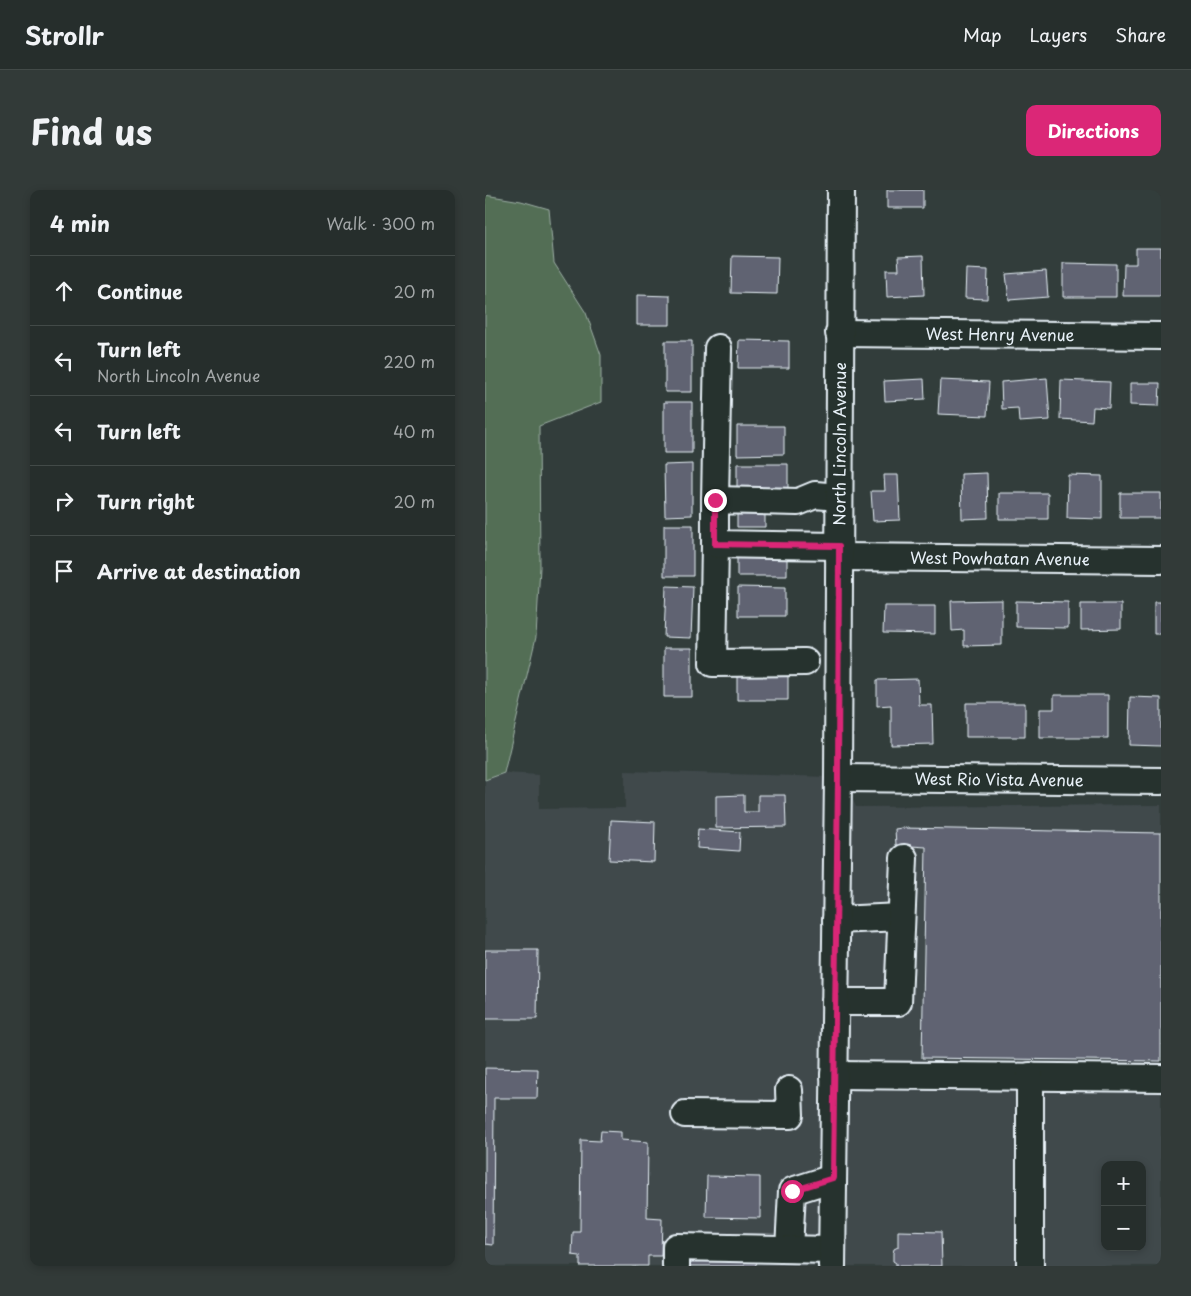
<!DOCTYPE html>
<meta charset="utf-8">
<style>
body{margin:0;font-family:"Playpen Sans",sans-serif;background:#323a38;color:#f1f3f6}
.controls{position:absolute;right:15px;bottom:15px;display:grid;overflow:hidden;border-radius:10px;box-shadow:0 2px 8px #0003}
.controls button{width:45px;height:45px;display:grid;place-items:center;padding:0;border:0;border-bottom:1px solid #424a48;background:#262e2c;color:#f1f3f6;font:25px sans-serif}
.stop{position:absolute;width:15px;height:15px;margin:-11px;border:4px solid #db2777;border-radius:50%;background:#fff}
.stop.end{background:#db2777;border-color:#fff;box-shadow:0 1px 5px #0008}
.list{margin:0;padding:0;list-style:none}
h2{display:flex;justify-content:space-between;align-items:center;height:65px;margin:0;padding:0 20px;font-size:21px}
h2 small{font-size:16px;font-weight:400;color:#a4a8a9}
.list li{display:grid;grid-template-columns:32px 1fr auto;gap:15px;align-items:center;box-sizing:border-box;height:70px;padding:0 20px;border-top:1px solid #424a48}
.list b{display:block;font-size:19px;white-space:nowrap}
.list p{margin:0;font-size:16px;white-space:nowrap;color:#a4a8a9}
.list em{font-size:16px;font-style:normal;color:#a4a8a9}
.icon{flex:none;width:28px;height:28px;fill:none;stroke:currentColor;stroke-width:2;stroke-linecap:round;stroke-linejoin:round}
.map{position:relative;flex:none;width:676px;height:1076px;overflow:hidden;border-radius:10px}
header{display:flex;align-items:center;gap:30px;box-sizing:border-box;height:70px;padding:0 25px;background:#262e2c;border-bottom:1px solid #424a48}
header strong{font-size:24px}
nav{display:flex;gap:28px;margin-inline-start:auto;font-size:18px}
.intro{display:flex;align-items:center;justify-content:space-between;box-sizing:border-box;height:120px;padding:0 30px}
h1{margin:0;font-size:35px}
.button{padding:12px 22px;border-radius:10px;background:#db2777;color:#fff;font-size:18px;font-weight:700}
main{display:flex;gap:30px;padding:0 30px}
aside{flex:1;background:#262e2c;border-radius:10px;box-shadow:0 2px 8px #0003}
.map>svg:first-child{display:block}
.built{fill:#40494c;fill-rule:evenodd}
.green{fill:#536e55;stroke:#9eb0a6}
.building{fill:#606472;stroke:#e8f1f8}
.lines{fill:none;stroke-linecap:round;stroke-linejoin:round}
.minor-casing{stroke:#e8f1f8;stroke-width:30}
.minor{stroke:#26332d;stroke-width:26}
.route{stroke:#db2777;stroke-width:6}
.labels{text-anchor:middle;stroke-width:5;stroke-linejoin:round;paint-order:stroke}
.street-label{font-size:16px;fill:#e8f1f8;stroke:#26332d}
</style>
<header>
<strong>Strollr</strong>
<nav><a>Map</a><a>Layers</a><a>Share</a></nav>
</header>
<div class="intro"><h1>Find us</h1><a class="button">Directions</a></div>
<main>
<aside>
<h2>4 min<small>Walk · 300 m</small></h2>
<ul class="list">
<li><svg class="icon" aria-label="ahead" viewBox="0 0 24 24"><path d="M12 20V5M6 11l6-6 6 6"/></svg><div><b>Continue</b></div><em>20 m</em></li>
<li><svg class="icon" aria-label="left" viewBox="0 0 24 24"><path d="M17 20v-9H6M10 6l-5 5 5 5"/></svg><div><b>Turn left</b><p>North Lincoln Avenue</p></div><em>220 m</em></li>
<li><svg class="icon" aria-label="left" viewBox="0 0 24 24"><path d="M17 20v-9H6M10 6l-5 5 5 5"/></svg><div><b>Turn left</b></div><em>40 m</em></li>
<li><svg class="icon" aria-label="right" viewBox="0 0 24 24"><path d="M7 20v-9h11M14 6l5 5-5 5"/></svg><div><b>Turn right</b></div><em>20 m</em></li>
<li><svg class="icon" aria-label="arrive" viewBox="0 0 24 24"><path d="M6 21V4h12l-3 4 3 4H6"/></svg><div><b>Arrive at destination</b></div></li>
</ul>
</aside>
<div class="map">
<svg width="676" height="1076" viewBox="0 0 676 1076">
<rect width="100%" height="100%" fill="#323d3b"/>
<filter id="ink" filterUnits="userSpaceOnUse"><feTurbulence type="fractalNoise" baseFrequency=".02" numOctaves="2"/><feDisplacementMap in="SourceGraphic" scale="10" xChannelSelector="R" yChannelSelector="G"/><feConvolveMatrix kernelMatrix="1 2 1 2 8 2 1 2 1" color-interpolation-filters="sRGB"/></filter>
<g filter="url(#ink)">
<path class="built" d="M140 581 343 587 337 1076H0V590L19 583 54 585V619L140 618Z
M363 599 371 617 676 615V1076H357ZM620 975H657V1057H620Z"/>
<path class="green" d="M0 5 36 11 64 19 69 73 101 123 116 165V212L54 236 55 377 51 447 19 583 0 590Z"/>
<path class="building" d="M402 0H438V18H402Z
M651 58H676V106H638L639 74H651Z
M247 66 293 67 292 104 246 103Z
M438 66 439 105 402 107 401 80H414L413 67Z
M578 73 631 74V107H578Z
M481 79 503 80 502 109 480 108Z
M561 81 563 107 524 110 521 84Z
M152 105 185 106V135H152Z
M254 150 304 151V178H253Z
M180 151H207V202H180Z
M562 188 565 230 534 232 533 218 517 219 516 192Z
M439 189 440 209 400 211 399 191Z
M455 190 504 192 502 226 453 224Z
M576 190 625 192 624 218 608 217 607 231 575 229Z
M645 193H675L674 216 645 215Z
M179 212H207V263H179Z
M252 236H299V264L252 265Z
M207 274V325L180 326 179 275Z
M252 274H303V301H252Z
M502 283 503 328 477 329 476 284Z
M399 285H413L415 330 388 331 386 301H400Z
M583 285 617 286V329L582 328Z
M514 303H563V329H514Z
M635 303H676V328H635Z
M252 322H280V337H252Z
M179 335H208V386H179Z
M252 359H302V386H252Z
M181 396 208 397 206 448 179 447Z
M253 397 300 398V426H253Z
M517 410V455L479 456V440L467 441 466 411Z
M531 411 583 412V438L531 437Z
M669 412H676V444H669Z
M596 414H636V439L596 440Z
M399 416H450V444L398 443Z
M179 458H207V507H179Z
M252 482 303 483V510H252Z
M433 489 434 515H447L448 554 406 555V515L392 516V490Z
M569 505H623V548H555V519H569Z
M645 507 676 508V556L644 555Z
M481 513H540V547H481Z
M259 605V622H273V605H300L301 637 231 638V606Z
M126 630 170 632 169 672 124 670Z
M417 638 676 643V871L437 868 441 657 411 655 410 639Z
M213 639 255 642 254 661 212 658Z
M0 760H53L52 829H0Z
M0 878 53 879 52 908H9L8 1055 0 1054Z
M116 941 136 942V950L163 952 162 1028 177 1029 176 1066H163V1076H95V1066L87 1065 88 1042H95L96 950 115 951Z
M222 986 275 987V1028L221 1027Z
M413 1041 456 1042 457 1076H411V1073L408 1071V1063L409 1059 413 1057Z
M210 1065 276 1066 270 1076H204Z"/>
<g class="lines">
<defs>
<g id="minor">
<path id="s1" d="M354 143 676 146"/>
<path d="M230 310 233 158"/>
<path d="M230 354 228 473 320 472"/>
<path d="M354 356 230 354V310L313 312 330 305 354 307"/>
<path id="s2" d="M354 367 676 370"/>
<path id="s3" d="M353 588 676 591"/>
<path d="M351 730 416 727"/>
<path d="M350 812H413L419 668"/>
<path d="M349 885 676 888"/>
<path d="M200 924 305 925 304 900"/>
<path d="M304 1059 307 1001 348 988"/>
<path d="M191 1076V1057L347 1060"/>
<path id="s4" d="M347 1076 353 588 356 0"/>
<path d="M545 1076V886"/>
</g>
</defs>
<use href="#minor" class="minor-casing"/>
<use href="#minor" class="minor"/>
</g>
</g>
<g class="lines" filter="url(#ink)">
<path class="route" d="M230 310V354L354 356 353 588 348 988 307 1001"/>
</g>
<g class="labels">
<g class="street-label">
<text dy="6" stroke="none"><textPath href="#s1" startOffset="161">West Henry Avenue</textPath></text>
<text dy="6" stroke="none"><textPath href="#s4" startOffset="822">North Lincoln Avenue</textPath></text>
<text dy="6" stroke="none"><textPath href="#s2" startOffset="161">West Powhatan Avenue</textPath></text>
<text dy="6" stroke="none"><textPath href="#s3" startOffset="161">West Rio Vista Avenue</textPath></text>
</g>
</g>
</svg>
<div class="controls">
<button>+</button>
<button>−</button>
</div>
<div class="stop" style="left:307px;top:1001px"></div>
<div class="stop end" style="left:230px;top:310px"></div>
</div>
</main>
